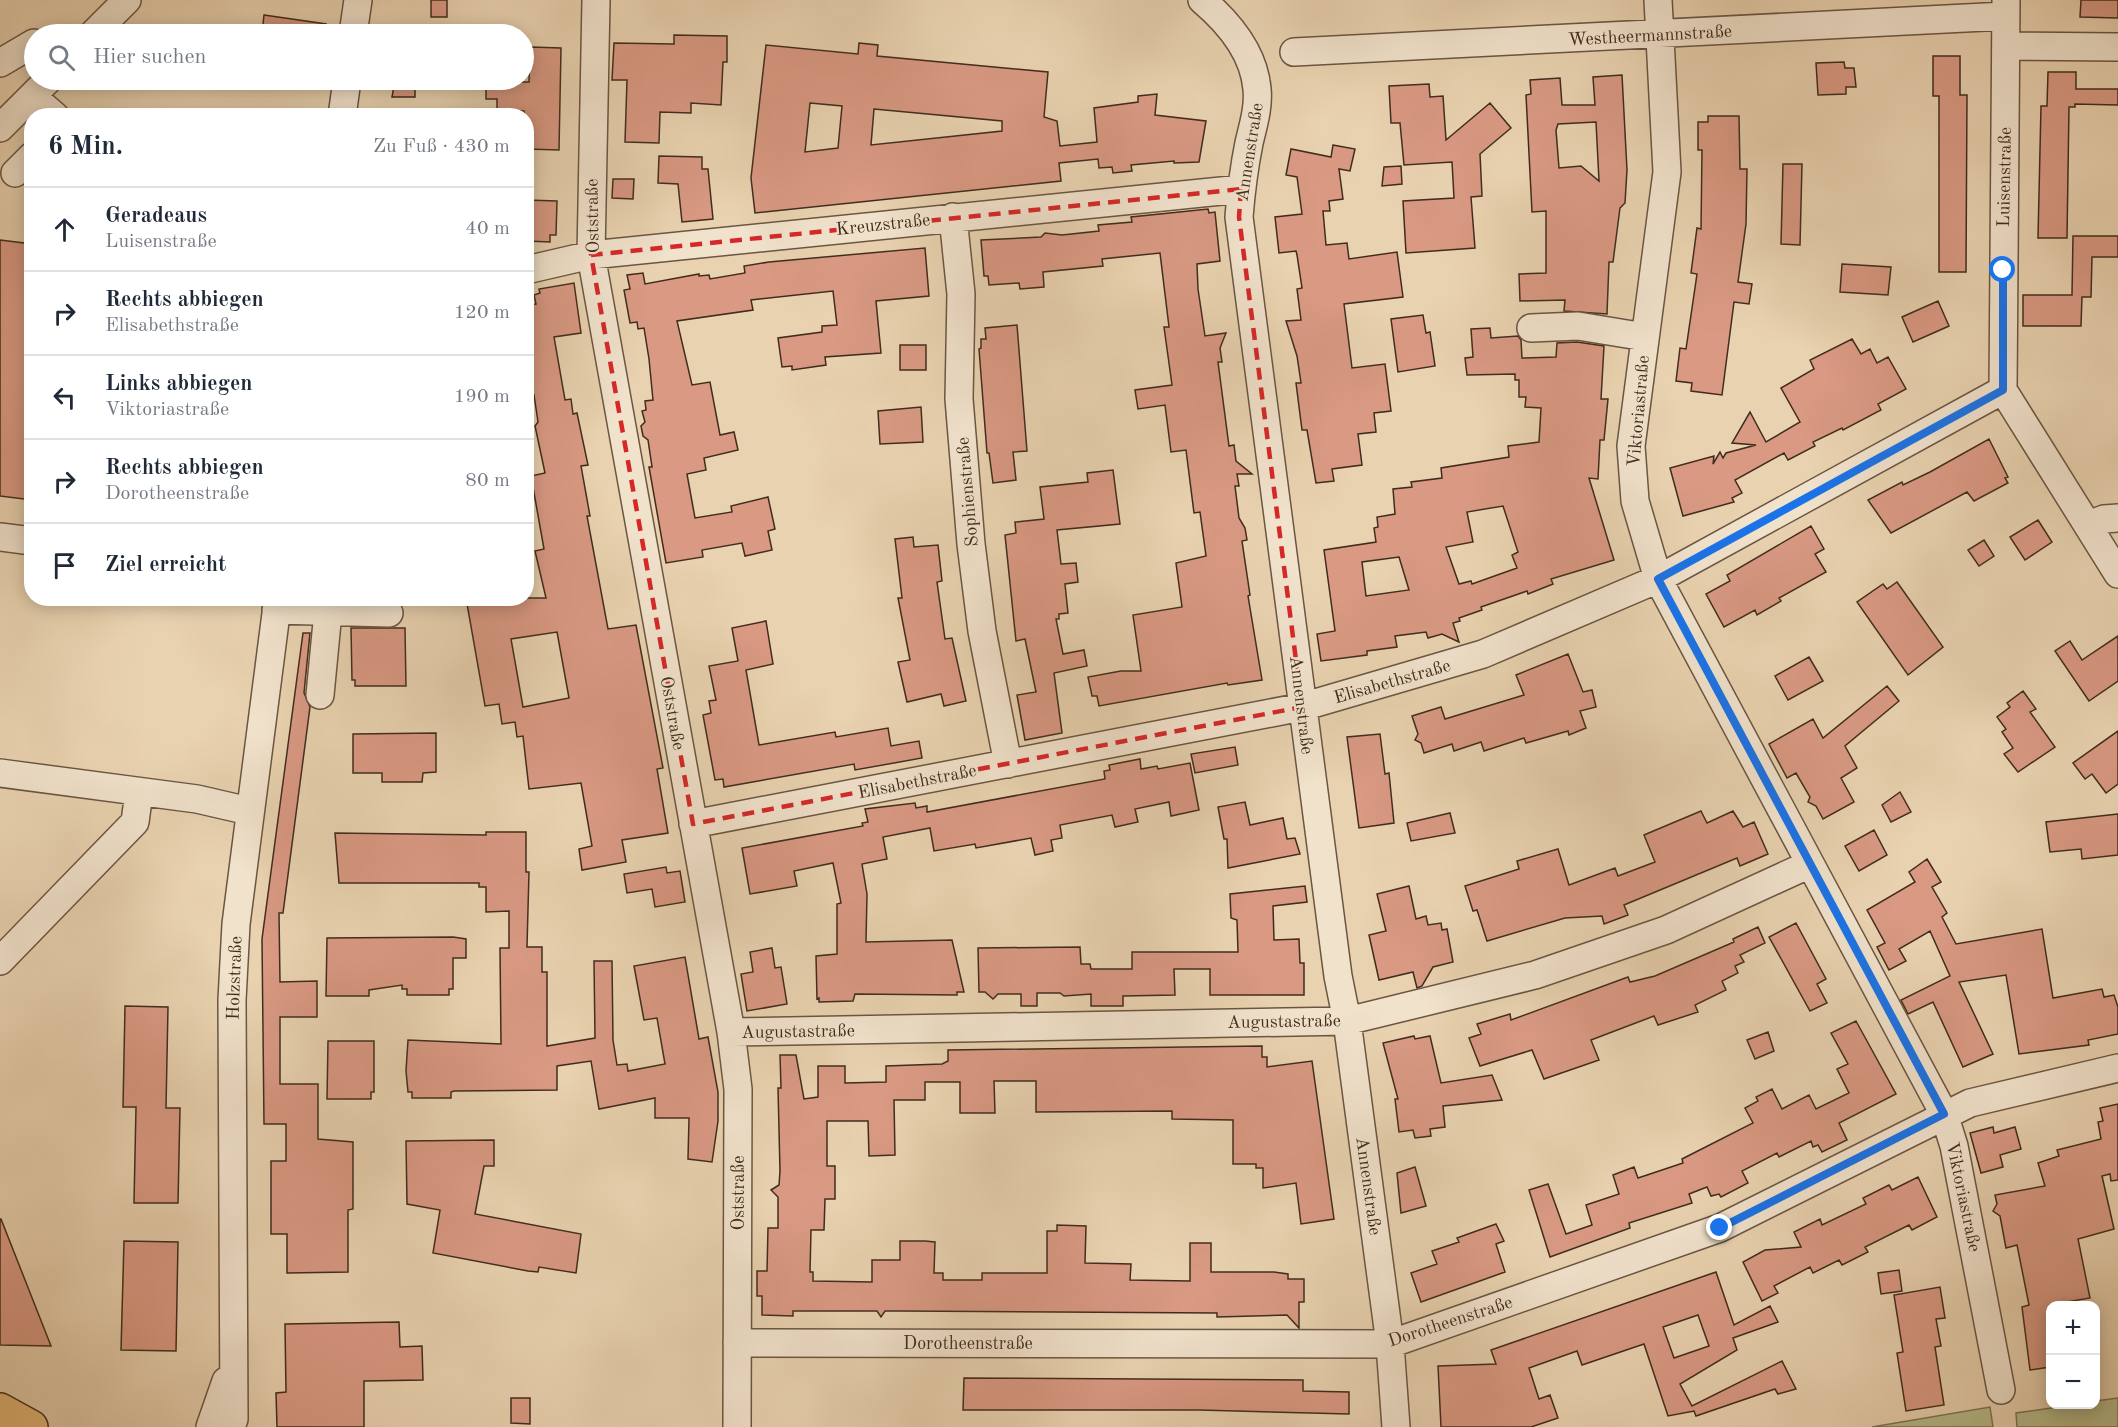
<!DOCTYPE html>
<html lang="de">
<meta charset="utf-8">
<style>
body{margin:0;font-family:"Old Standard TT",serif;background:#f6f6f7;color:#1f2937}
.controls{position:absolute;right:18px;bottom:18px;display:grid;overflow:hidden;border-radius:12px;box-shadow:0 3px 15px #0003}
.controls button{width:54px;height:54px;display:grid;place-items:center;padding:0;border:0;border-bottom:2px solid #e0e1e3;background:#fff;color:#1f2937;font:30px sans-serif}
.stop{position:absolute;width:18px;height:18px;margin:-14px;border:4px solid #1a73e8;border-radius:50%;background:#fff}
.stop.end{background:#1a73e8;border-color:#fff;box-shadow:0 2px 6px #0008}
.list{margin:0;padding:0;list-style:none}
h2{display:flex;justify-content:space-between;align-items:center;height:78px;margin:0;padding:0 24px;font-size:26px}
h2 small{font-size:20px;font-weight:400;color:#747a83}
.list li{display:grid;grid-template-columns:39px 1fr auto;gap:18px;align-items:center;box-sizing:border-box;height:84px;padding:0 24px;border-top:2px solid #e0e1e3}
.list b{display:block;font-size:22px;white-space:nowrap}
.list p{margin:0;font-size:20px;white-space:nowrap;color:#747a83}
.list em{font-size:20px;font-style:normal;color:#747a83}
.icon{flex:none;width:33px;height:33px;fill:none;stroke:currentColor;stroke-width:2;stroke-linecap:round;stroke-linejoin:round}
.map{position:relative;flex:none;width:2118px;height:1427px;overflow:hidden}
.search{position:absolute;background:#fff;box-shadow:0 3px 15px #0003;left:24px;top:24px;width:510px;height:66px;display:flex;align-items:center;gap:15px;box-sizing:border-box;padding:0 21px;border-radius:33px;color:#747a83;font-size:22px}
.panel{position:absolute;background:#fff;box-shadow:0 3px 15px #0003;left:24px;top:108px;width:510px;height:498px;border-radius:24px}
.map>svg:first-child{display:block}
.green{fill:#b7bb8b;stroke:#7c7454;stroke-width:1.5}
.building{fill:#d99983;stroke:#412c1d;stroke-width:1.5;fill-rule:evenodd}
.lines{fill:none;stroke-linecap:round;stroke-linejoin:round}
.minor-casing{stroke:#6b5642;stroke-width:30}
.major-casing{stroke:#412c1d;stroke-width:36}
.minor{stroke:#f1e2cc;stroke-width:27}
.major{stroke:#e4b978;stroke-width:33}
.route{stroke:#1a73e8;stroke-width:8}
.marked{fill:none;stroke:#d62828;stroke-width:4.5;stroke-dasharray:12 8;stroke-linejoin:round}
.labels{text-anchor:middle;stroke-width:4.5;stroke-linejoin:round;paint-order:stroke}
.street-label{font-size:18px;fill:#412c1d;stroke:#f1e2cc}
</style>
<div class="map">
<svg width="2118" height="1427" viewBox="0 0 2118 1427">
<rect width="100%" height="100%" fill="#e9d2b0"/>
<filter id="stains"><feTurbulence type="fractalNoise" baseFrequency=".00333" numOctaves="4"/><feColorMatrix values="0 0 0 0 .2 0 0 0 0 .09 0 0 0 0 .02 0 0 0 .5 -.17"/></filter>
<radialGradient id="worn" r=".72"><stop offset=".6" stop-color="#630" stop-opacity="0"/><stop offset="1" stop-color="#630" stop-opacity=".3"/></radialGradient>
<path class="green" d="M2118 1398V1427H2017L2016 1413 2073 1405 2096 1404V1401Z
M1990 1407 1993 1427H1872Z"/>
<path class="building" d="M431 0H447V17H431Z
M2081 0H2118V18L2080 17Z
M264 15 326 24 325 34H262Z
M674 35 727 36V62H723L721 105 691 103V113L660 112 659 143 625 142 627 80H612L614 43 674 44Z
M859 43 878 45 877 56 1048 72 1044 117 1057 121 1060 146 1097 142 1094 108 1138 102V96L1157 94 1155 115 1206 121 1199 162 1174 163V161L1131 165 1132 171 1113 173 1112 167 1099 168 1098 159 1059 163 1061 181 755 213 751 178 766 45 858 54ZM810 103 842 106 838 148 805 152ZM874 109 1002 121V131L871 145Z
M530 47 561 48 559 150 526 149 524 111 497 110V99H486V82H529Z
M1933 56H1960V95H1967L1966 272H1939V96H1933Z
M1844 62 1845 68H1854L1856 87H1846V94L1818 95 1816 63Z
M2048 72H2076V89H2118V105L2075 104V107H2069L2067 238H2038L2041 106H2047Z
M1622 75 1627 170 1625 203 1620 208 1613 262H1609L1607 314 1564 311 1565 300 1520 301 1519 274 1546 273V211L1532 212 1526 95 1531 94 1530 80 1560 78 1562 105H1595L1593 77ZM1596 122 1599 181 1581 166 1559 168 1556 130 1558 124Z
M395 80H415V97H392Z
M1429 84 1430 97 1443 96 1446 140 1490 103 1511 128 1480 154 1482 196 1471 197 1475 248 1406 253 1403 201 1454 198 1452 162 1404 165 1400 123H1391L1389 86Z
M1708 116H1739L1740 169H1747L1746 224 1738 282 1752 284 1749 304 1734 302 1722 395 1691 391 1692 383 1676 381 1680 348 1686 349 1697 274 1691 273 1697 228 1701 229 1702 150H1698V122H1708Z
M1333 145 1355 149 1350 171 1339 169 1343 199 1329 201 1330 211H1323L1326 245 1347 243 1349 259 1397 252 1403 297 1344 304 1352 368 1385 364 1391 411 1374 413 1376 432 1358 434 1362 465 1332 469 1334 481 1316 483 1307 430H1302L1296 383H1301L1297 356 1286 321 1301 320 1297 289 1302 288 1297 255 1296 251 1279 253 1275 217 1302 214 1297 177 1286 175 1291 149 1331 157Z
M659 156 702 157V169H708L713 219 682 222 678 184 658 183Z
M1783 164H1802L1800 245 1781 244Z
M1401 166 1402 184 1382 186 1384 167Z
M613 179H634L633 199 612 198Z
M526 200 557 201 556 235H550V242L526 241Z
M1208 209 1209 213 1215 212 1220 261 1197 264 1198 289 1205 336 1226 333 1220 348 1222 362H1218L1229 446 1234 445 1236 461 1252 474H1237L1239 486H1235L1239 518 1245 528 1247 540 1242 541 1250 595 1248 596 1262 680 1228 685 1227 683 1099 706 1097 696H1092L1088 677 1121 671H1141L1133 615 1182 607 1176 563 1206 556 1200 512 1194 513 1186 450 1171 452 1165 405 1138 409 1135 390 1172 385 1164 327H1169L1160 253 1102 259 1103 266 1043 272 1044 287 1020 289 1019 283 989 285 988 276H984L981 240 1041 237 1045 233 1062 235 1099 231 1098 225 1132 222 1131 217Z
M2073 236H2118V257H2092L2091 297H2082L2081 326H2023V295H2072Z
M0 240 32 244V500L0 496Z
M925 248 929 296 876 301 881 353 825 357 826 365 792 370V366L782 367 778 338 822 332V326L837 325 833 291 751 300 753 310 677 321 692 385 710 382 720 435 734 432 738 450 704 458 706 470 687 474 695 518 732 512 731 506 768 497 775 529 768 531 772 550 745 556 742 543 702 550 703 557 666 563 649 467H652L648 440 643 436 641 426 645 422 642 411 646 410 645 401 653 400 649 359 644 328 638 329 637 322 630 323 624 290 630 289 627 275 643 273 645 284 699 274V276L709 275 710 279 745 273 744 266 769 262Z
M1842 264 1891 267 1888 295 1840 292Z
M574 283 581 333 554 337 565 400 571 399 573 414 577 413 588 465 581 466 590 516H587L608 629 636 625 663 768 657 769 668 833 622 840 626 862 582 870 579 849 592 846 581 783 529 789 523 736 517 737 515 722 502 724 499 704 485 706 466 598H546L535 551 544 549 531 476 545 473 535 426 538 422 534 395 526 397V305L536 304 534 295 540 293 539 289ZM557 632 569 698 523 707 511 639Z
M1938 301 1949 326 1913 342 1902 317Z
M1423 315 1426 333 1430 332 1435 366 1398 372 1391 319Z
M1017 325 1027 451 1013 452 1016 480 993 483 989 453H987L979 349 981 348V339H986L985 328Z
M1490 328 1491 338 1518 336 1521 340 1522 358 1556 357 1557 343 1577 342 1604 346 1601 399H1608L1604 440H1600L1598 479 1589 478 1614 560 1551 579 1553 584 1528 594 1527 591 1481 607 1482 610 1459 618 1460 621 1453 623 1459 642 1442 634 1428 638 1426 632 1395 636 1397 647 1367 651V655L1321 661 1317 634 1335 631 1324 550 1376 542 1374 528 1378 527 1377 517 1395 514 1393 489 1412 487 1411 482 1442 478 1441 468 1509 457 1508 446 1539 442 1541 408 1525 407 1526 397H1519V380H1515V374L1467 375 1465 358 1473 357 1471 329ZM1503 506 1518 552 1512 555 1517 568 1472 584 1471 581 1459 584 1446 547 1473 542 1467 512ZM1399 557 1409 590 1366 596 1362 562Z
M1852 339 1861 354 1870 349 1877 363 1888 357 1906 389 1878 404 1881 410 1843 430 1842 428 1813 442 1815 446 1788 460 1784 453 1735 480 1742 493 1732 498 1734 502 1683 516 1670 468 1714 456 1713 464 1720 452 1723 458 1726 453 1756 445 1732 443 1750 412 1766 442 1800 422 1781 388 1814 369 1810 360Z
M900 345H926V370H900Z
M921 407 923 442 880 444 878 411Z
M1989 439 2008 477 2005 478 2008 483 1974 501 1967 492 1891 533 1868 500 1902 482 1903 485 1930 472Z
M1113 470 1120 524 1057 530 1061 564 1076 563 1078 582 1065 584 1068 613 1059 614V619H1056L1063 654 1084 650 1087 666 1054 673 1062 733 1025 740 1017 695 1036 692 1025 639 1016 641 1005 535 1016 533 1015 522 1044 519 1040 487 1088 482 1087 473Z
M2038 520 2052 542 2025 560 2010 537Z
M1811 526 1824 549 1815 554 1826 572 1779 598 1781 601 1757 615 1755 610 1724 627 1706 594 1730 581 1727 575Z
M913 537 914 547 938 545 942 581 937 582 945 639 952 638 966 701 944 706 941 694 907 702 898 662 910 660 898 598H902L895 539Z
M1984 540 1994 556 1979 566 1968 550Z
M1897 582 1943 647 1908 675 1857 602 1883 584 1887 589Z
M766 621 773 664 746 670 759 745 835 732 836 737 888 728 891 746 919 741 922 758 855 770 854 764 724 787 723 779 715 780 703 715 711 713 709 701 716 700 709 666 738 661 732 628Z
M351 628H405L406 686H355V680H352Z
M303 633H310L304 693 310 707 283 913H279L280 982 317 981V1017H280V1084H318V1139L353 1142V1209L348 1210V1272L287 1273V1234H271V1161H286V1124H264L262 939Z
M2118 636V681L2089 701 2055 651 2070 641 2082 660Z
M1568 654 1583 692 1592 690 1596 707 1580 711 1586 728 1569 735 1568 731 1526 743 1524 738 1484 751 1481 742 1454 751 1452 744 1424 753 1421 743 1415 740 1418 734 1412 716 1441 707 1445 719 1524 695 1516 675Z
M1809 657 1823 681 1788 700 1775 676Z
M1887 686 1899 701 1845 746 1857 768 1841 778 1854 802 1823 819 1816 806 1808 802 1810 797 1796 773 1787 778 1769 744 1813 719 1823 738Z
M2023 691 2036 709 2030 712 2055 747 2018 772 2004 754 2013 748 2002 732 2006 729 1997 717 2010 707 2007 703Z
M2118 731V784L2106 793 2092 774 2085 779 2073 763Z
M436 733V772L423 773 422 782H382V773H353V734Z
M1380 734 1385 774 1389 773 1394 823 1359 828 1347 737Z
M1235 747 1238 765 1195 773 1191 754Z
M1140 759 1141 769 1157 766 1158 769 1190 763 1199 810 1171 816 1169 802 1135 809 1138 822 1115 827 1112 815 1060 825 1062 838 1051 840 1053 851 1035 855 1031 838 976 848 975 844 934 851 930 828 883 837 887 859 862 864 867 894 866 942 952 940 964 992H957V995L855 994 853 1001 819 1002V998L817 999 816 956 837 954V904L841 903 833 863 794 871 797 886 750 894 742 848 863 826 862 823 868 822 865 809 915 803 916 808 927 806V812L1105 779 1104 771 1110 770 1109 765Z
M1900 792 1911 812 1891 822 1882 805Z
M1245 802 1250 825 1283 818 1287 839 1295 838 1300 854 1228 868 1227 839H1224L1218 807Z
M1701 811 1707 823 1733 811 1743 827 1754 822 1768 854 1740 866 1737 858 1624 905 1628 915 1604 924 1602 916 1565 918 1487 941 1477 910 1473 911 1465 886 1519 869 1517 861 1558 849 1569 885 1615 868 1618 876 1655 862 1644 835Z
M1450 813 1455 833 1411 841 1407 823Z
M2118 814V855L2082 859 2081 849 2050 852 2046 822Z
M1874 830 1887 855 1859 871 1845 846Z
M486 832H526V872H529L527 947H542V972H547V1046L595 1038 594 961H612L613 1040 617 1065 627 1064 628 1071 665 1064 657 1018 644 1020 634 966 685 957 699 1039 708 1037 718 1092V1121L712 1162 688 1159 689 1118H655V1098L599 1109 591 1061 557 1066V1090L454 1091 451 1092V1098H412V1092H408L406 1071 408 1040 501 1044 500 948H509V911L486 912V887H479V883H339L335 833 486 835Z
M1927 859 1941 882 1932 887 1947 913 1942 917 1956 944 2042 929 2053 998 2102 989 2104 997 2114 995 2118 1007V1034L2088 1040 2089 1045 2019 1054 2006 975 1959 982 1993 1054 1963 1067 1933 1002 1908 1014 1901 1000 1950 976 1930 931 1899 949 1906 961 1889 970 1877 947 1885 943 1867 910 1915 882 1909 872Z
M666 867 667 873 680 871 685 902 655 907 652 889 627 893 624 874Z
M1305 886 1307 902 1273 906 1274 940 1299 939 1300 963H1304V995H1210V969H1174L1175 995 1123 996V1006H1091V994L1064 996 1060 993H1037V1006H1021V994H998L993 999 985 992H979L978 948 1080 947 1081 964H1090L1091 969H1132V952H1238L1237 920 1231 918 1230 894Z
M1409 886 1416 919 1426 916 1428 925 1441 923 1442 930 1447 929 1453 962 1433 967 1422 986 1417 988 1413 972 1379 980 1369 935 1386 931 1377 894Z
M1796 923 1826 979 1817 984 1827 1003 1810 1011 1769 937Z
M1758 927 1765 943 1740 955 1744 962 1735 966 1738 973 1722 981 1726 990 1695 1005 1698 1012 1658 1025 1654 1016 1591 1040 1599 1060 1544 1079 1532 1050 1480 1066 1469 1038 1481 1034 1477 1024 1510 1014 1511 1020 1628 977 1630 982 1655 976 1734 942 1733 939Z
M453 937 466 939V958H453V989H449V995H407V989H402V985L369 990V996H326L327 938Z
M772 948 775 968 781 967 787 1004 747 1011 741 974 753 972 750 952Z
M125 1006 168 1007 166 1108H180L178 1203H134L136 1107H123Z
M1856 1021 1896 1094 1839 1123 1847 1140 1822 1152 1818 1145 1813 1147 1811 1141 1779 1157 1777 1153 1742 1171 1748 1183 1721 1197 1719 1194 1711 1196 1707 1187 1689 1194 1692 1203 1629 1223 1630 1228 1550 1257 1529 1190 1548 1184 1566 1234 1592 1225 1586 1205 1619 1194 1613 1175 1634 1167 1638 1178 1683 1163 1682 1159 1753 1123 1745 1108 1758 1101 1756 1097 1772 1089 1782 1109 1809 1095 1816 1109 1849 1093 1837 1069 1848 1064 1831 1033Z
M1768 1032 1774 1051 1755 1059 1747 1040Z
M1414 1036 1415 1039 1430 1036 1441 1083 1492 1075 1502 1100 1443 1106 1445 1127 1430 1129 1431 1136 1415 1138 1413 1130 1399 1132 1395 1099H1398L1383 1043Z
M328 1041H374V1092H371V1099H327Z
M1262 1046V1057H1267V1067L1312 1061 1334 1219 1301 1224 1296 1183 1263 1188V1168H1256V1164H1233V1120L1172 1119V1111L1036 1112V1081H994L995 1113H960V1082H925V1100H894L895 1155 869 1156 868 1121H827V1166H835V1199H825L824 1230H811L810 1272H813V1281L872 1282V1260H900V1241H925L935 1242 934 1273H943V1280H982V1273H1047V1231H1057V1225L1086 1226 1085 1263 1131 1264 1130 1280 1190 1281V1243H1211V1272H1274L1288 1274V1279H1304V1302H1299V1328L1287 1315 1217 1317V1313L902 1311H885L881 1317 877 1311H793V1316L762 1315V1296H757V1271H767L768 1228H778V1197L771 1190 779 1185 780 1171 778 1088H781L780 1055H796L804 1099 818 1097V1066H845V1083L886 1082V1066L942 1064 948 1061V1050Z
M2118 1104V1180L2111 1181 2110 1174 2102 1176 2114 1229 2078 1239 2090 1298 2050 1305V1367L2030 1370 2022 1307 2029 1305 2017 1245 2006 1248 2000 1216 1993 1211 1997 1204 1995 1195 2045 1186 2038 1163 2059 1156 2057 1150 2101 1139 2098 1122 2103 1121 2100 1108Z
M1993 1127 1994 1133 2015 1127 2021 1149 2000 1155 2003 1167 1981 1173 1970 1133Z
M494 1140V1166H484L475 1214 581 1234 576 1273 539 1267 538 1272 528 1271 433 1253 440 1210 407 1204 406 1141Z
M1415 1167 1426 1206 1401 1213 1397 1173Z
M1918 1177 1937 1217 1912 1230 1909 1225 1865 1247 1868 1252 1842 1265 1839 1260 1813 1273 1810 1267 1774 1286 1778 1293 1762 1301 1743 1262 1765 1250 1801 1247 1794 1232 1820 1219 1822 1225 1866 1204 1863 1198 1889 1185 1892 1190Z
M0 1219H1L51 1346 0 1345Z
M1496 1224 1504 1241 1496 1244 1505 1272 1421 1302 1411 1273 1437 1264 1432 1251 1459 1242 1457 1238Z
M124 1241 178 1242 176 1351 121 1350Z
M1899 1270 1902 1291 1881 1294 1878 1273Z
M1716 1272 1734 1325 1770 1306 1778 1322 1733 1338 1737 1350 1680 1384 1692 1406 1782 1361 1796 1389 1778 1394 1775 1389 1696 1416 1694 1411 1668 1416 1644 1344 1582 1365 1577 1351 1529 1368 1539 1399 1550 1395 1558 1418 1531 1427H1441L1438 1366 1496 1364 1491 1350ZM1698 1315 1709 1346 1674 1358 1663 1327Z
M1940 1287 1945 1318 1936 1319 1941 1346 1935 1347 1944 1405 1906 1411 1897 1353 1903 1352 1894 1295Z
M399 1322 400 1347 422 1346 423 1380 364 1381V1427H277L276 1393 286 1392 285 1324Z
M964 1378 1303 1380V1391L1349 1392V1414L1199 1410H963Z
M511 1398H530V1424L511 1423Z"/>
<g class="lines">
<defs>
<path id="minor" d="M596 0 591 255 731 1032 738 1089 737 1427
M1202 0C1228 22 1254 53 1257 89 1259 107 1253 126 1249 143 1244 168 1241 192 1239 217L1338 976 1347 1021 1390 1344 1396 1427
M1658 0 1667 172 1631 446 1635 501 1658 579 1944 1114 1954 1146 2001 1390
M2006 0 2003 390 2118 574
M93 34 127 0
M353 34 358 0
M2006 46 2118 47
M1294 52 2005 16
M0 63 34 43
M32 96 55 116
M342 116 347 80
M0 128 48 80
M15 173 32 156
M953 217 961 294 959 399 971 544 982 631 1008 764
M526 270 591 255 1241 189
M1531 328 1578 326 1645 337
M2088 525 2104 519 2118 518
M0 537 32 541
M276 610 389 613
M320 695 328 612
M0 773 197 799 249 811
M693 824 1302 707 1483 654 1658 579 2003 390
M0 961 135 822 139 792
M731 1032 1347 1021 1535 975 1666 930 1810 864
M737 1343 1390 1344 1720 1228 1970 1103 2118 1068
M210 1427 226 1381
M231 1427 234 1419 232 1000 236 924 278 598"/>
<path id="major" d="M0 1410 31 1427"/>
</defs>
<use href="#minor" class="minor-casing"/>
<use href="#major" class="major-casing"/>
<use href="#minor" class="minor"/>
<use href="#major" class="major"/>
</g>
<g class="lines">
<path class="route" d="M1720 1228 1944 1114 1658 579 2003 390V270"/>
</g>
<path class="marked" d="M1241 189 1239 217 1302 707 693 824 591 255Z"/>
<g class="labels">
<g class="street-label">
<text transform="translate(1650 35) rotate(-3)" y="6">Westheermannstraße</text>
<text transform="translate(1249 152) rotate(-81)" y="6">Annenstraße</text>
<text transform="translate(2004 177) rotate(-89)" y="6">Luisenstraße</text>
<text transform="translate(592 216) rotate(-91)" y="6">Oststraße</text>
<text transform="translate(883 224) rotate(-6)" y="6">Kreuzstraße</text>
<text transform="translate(1638 411) rotate(-85)" y="6">Viktoriastraße</text>
<text transform="translate(967 492) rotate(-95)" y="6">Sophienstraße</text>
<text transform="translate(1392 681) rotate(-16)" y="6">Elisabethstraße</text>
<text transform="translate(1302 705) rotate(83)" y="6">Annenstraße</text>
<text transform="translate(673 713) rotate(80)" y="6">Oststraße</text>
<text transform="translate(917 781) rotate(-11)" y="6">Elisabethstraße</text>
<text transform="translate(234 978) rotate(-88)" y="6">Holzstraße</text>
<text transform="translate(1284 1021) rotate(-1)" y="6">Augustastraße</text>
<text transform="translate(798 1031) rotate(-1)" y="6">Augustastraße</text>
<text transform="translate(1369 1186) rotate(82)" y="6">Annenstraße</text>
<text transform="translate(738 1193) rotate(-90)" y="6">Oststraße</text>
<text transform="translate(1964 1197) rotate(78)" y="6">Viktoriastraße</text>
<text transform="translate(1450 1321) rotate(-18)" y="6">Dorotheenstraße</text>
<text x="968" y="1349">Dorotheenstraße</text>
</g>
</g>
<rect width="100%" height="100%" filter="url(#stains)"/>
<rect width="100%" height="100%" fill="url(#worn)"/>
</svg>
<div class="controls">
<button>+</button>
<button>−</button>
</div>
<div class="stop" style="left:2003px;top:270px"></div>
<div class="stop end" style="left:1720px;top:1228px"></div>
<div class="search"><svg class="icon" aria-label="search" viewBox="0 0 24 24"><circle cx="10" cy="10" r="6"/><path d="M15 15l6 6"/></svg>Hier suchen</div>
<section class="panel">
<h2>6 Min.<small>Zu Fuß · 430 m</small></h2>
<ul class="list">
<li><svg class="icon" aria-label="ahead" viewBox="0 0 24 24"><path d="M12 20V5M6 11l6-6 6 6"/></svg><div><b>Geradeaus</b><p>Luisenstraße</p></div><em>40 m</em></li>
<li><svg class="icon" aria-label="right" viewBox="0 0 24 24"><path d="M7 20v-9h11M14 6l5 5-5 5"/></svg><div><b>Rechts abbiegen</b><p>Elisabethstraße</p></div><em>120 m</em></li>
<li><svg class="icon" aria-label="left" viewBox="0 0 24 24"><path d="M17 20v-9H6M10 6l-5 5 5 5"/></svg><div><b>Links abbiegen</b><p>Viktoriastraße</p></div><em>190 m</em></li>
<li><svg class="icon" aria-label="right" viewBox="0 0 24 24"><path d="M7 20v-9h11M14 6l5 5-5 5"/></svg><div><b>Rechts abbiegen</b><p>Dorotheenstraße</p></div><em>80 m</em></li>
<li><svg class="icon" aria-label="arrive" viewBox="0 0 24 24"><path d="M6 21V4h12l-3 4 3 4H6"/></svg><div><b>Ziel erreicht</b></div></li>
</ul>
</section>
</div>
